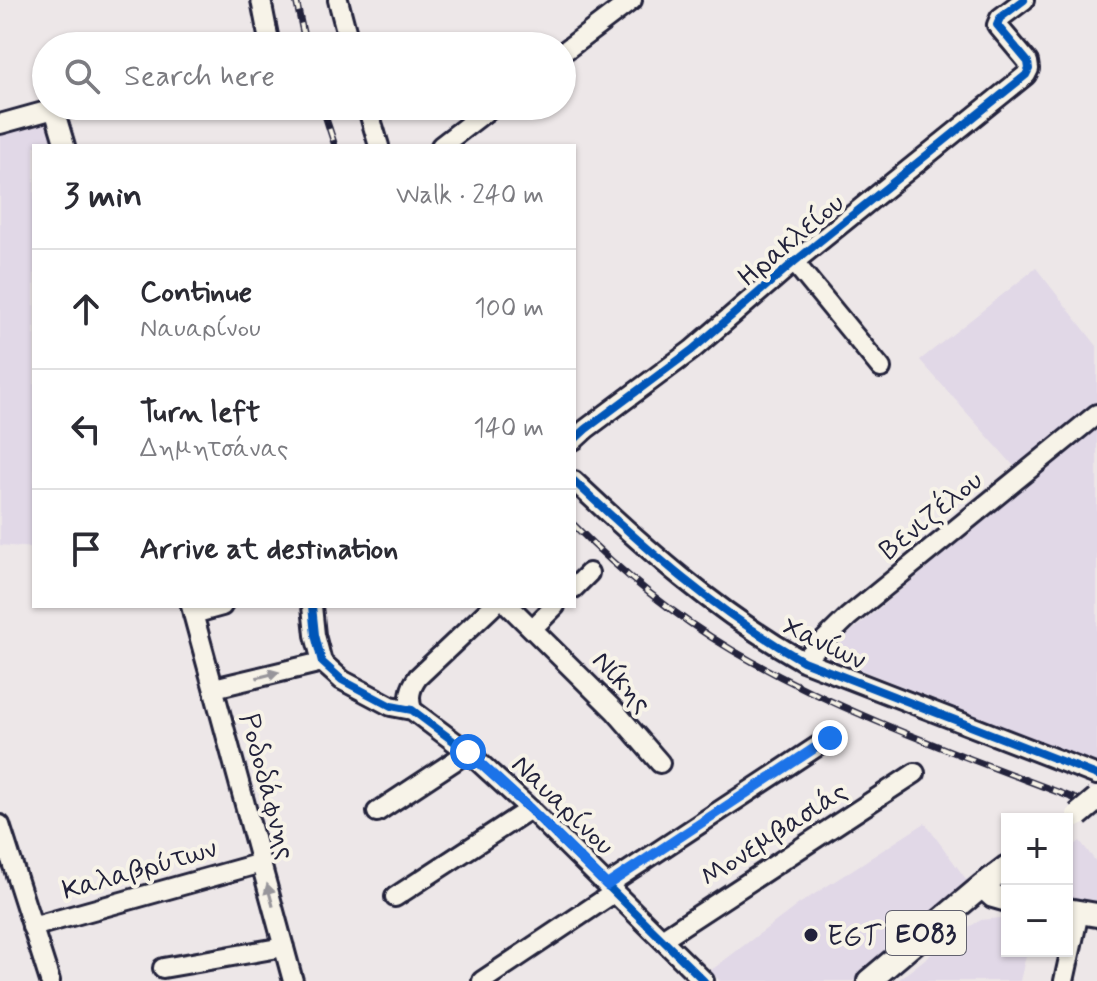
<!DOCTYPE html>
<meta charset="utf-8">
<style>
body{margin:0;font-family:Mynerve,sans-serif;background:#f7f7f7;color:#2b2b33}
.controls{position:absolute;right:24px;bottom:24px;display:grid;overflow:hidden;border-radius:0px;box-shadow:0 2px 6px #0004}
.controls button{width:72px;height:72px;display:grid;place-items:center;padding:0;border:0;border-bottom:2px solid #e1e1e2;background:#fff;color:#2b2b33;font:40px sans-serif}
.stop{position:absolute;width:24px;height:24px;margin:-18px;border:6px solid #1a73e8;border-radius:50%;background:#fff}
.stop.end{background:#1a73e8;border-color:#fff;box-shadow:0 2px 8px #0008}
.list{margin:0;padding:0;list-style:none}
h2{display:flex;justify-content:space-between;align-items:center;height:104px;margin:0;padding:0 32px;font-size:34px}
h2 small{font-size:26px;font-weight:400;color:#7c7c81}
.list li{display:grid;grid-template-columns:52px 1fr auto;gap:24px;align-items:center;box-sizing:border-box;height:120px;padding:0 32px;border-top:2px solid #e1e1e2}
.list b{display:block;font-size:30px;white-space:nowrap}
.list p{margin:0;font-size:26px;white-space:nowrap;color:#7c7c81}
.list em{font-size:26px;font-style:normal;color:#7c7c81}
.icon{flex:none;width:44px;height:44px;fill:none;stroke:currentColor;stroke-width:2;stroke-linecap:round;stroke-linejoin:round}
.map{position:relative;flex:none;width:1097px;height:981px;overflow:hidden}
.search{position:absolute;background:#fff;box-shadow:0 2px 6px #0004;left:32px;top:32px;width:544px;height:88px;display:flex;align-items:center;gap:20px;box-sizing:border-box;padding:0 28px;border-radius:44px;color:#7c7c81;font-size:30px}
.panel{position:absolute;background:#fff;box-shadow:0 2px 6px #0004;left:32px;top:144px;width:544px;height:464px;border-radius:0px}
.map>svg:first-child{display:block}
.built{fill:#e1d8e7}
.lines{fill:none;stroke-linecap:round;stroke-linejoin:round}
.minor-casing{stroke:#22223b;stroke-width:24}
.major-casing{stroke:#22223b;stroke-width:28}
.minor{stroke:#f7f3e8;stroke-width:18}
.major{stroke:#f7f3e8;stroke-width:22}
.rail-casing{stroke:#22223b;stroke-width:7}
.rail{stroke:#f7f3e8;stroke-width:4;stroke-dasharray:12;stroke-linecap:butt}
.major-bridge-casing{stroke:#22223b;stroke-width:28;stroke-linecap:butt}
.major-bridge{stroke:#f7f3e8;stroke-width:22}
.cycleway-casing{stroke:#f7f3e8;stroke-width:13}
.cycleway{stroke:#0057b8;stroke-width:8}
.oneway{fill:#97959a}
.route{stroke:#1a73e8;stroke-width:10}
.poi-dot{fill:#22223b;stroke:#f7f3e8;stroke-width:3}
.labels{text-anchor:middle;stroke-width:8;stroke-linejoin:round;paint-order:stroke}
.shield{fill:#f7f3e8;stroke:#62616f;stroke-width:2}
.shield-label{font-size:26px;font-weight:bold;fill:#22223b}
.street-label{font-size:28px;fill:#22223b;stroke:#f7f3e8}
.poi-label{font-size:28px;fill:#22223b;stroke:#f7f3e8;text-anchor:start}
</style>
<div class="map">
<svg width="1097" height="981" viewBox="0 0 1097 981">
<rect width="100%" height="100%" fill="#ede7e8"/>
<filter id="ink" filterUnits="userSpaceOnUse"><feTurbulence type="fractalNoise" baseFrequency=".0125" numOctaves="2"/><feDisplacementMap in="SourceGraphic" scale="16" xChannelSelector="R" yChannelSelector="G"/><feConvolveMatrix kernelMatrix="1 2 1 2 8 2 1 2 1" color-interpolation-filters="sRGB"/></filter>
<g filter="url(#ink)">
<path class="built" d="M49 115 58 146H34V548L0 545V130Z
M1036 268 1097 346V763L823 655 1029 483 920 360Z
M925 823 974 890 858 981H720L710 971 799 904Z
M1080 841 1097 863V911L1067 905V851Z
M1001 918H1007V951H1027L1020 981H897L958 933 981 920Z"/>
<g class="lines">
<defs>
<path id="minor" d="M261 0 270 46
M338 0 350 46
M562 53 632 0
M367 106 379 146
M54 109 65 146
M0 124 54 109 85 106
M441 146 493 106
M794 262 881 368
M574 440 586 429 692 350 794 262 1026 75 1029 69 1028 62 997 25 1000 18 1024 0
M574 481C647 550 715 611 803 661L1097 775
M574 588 589 573
M191 606 293 981
M312 606 315 635 322 662 342 680 391 706 412 710 468 752 530 809 704 981
M509 606 615 711 660 763
M193 614 222 606
M533 628 555 606
M803 661 848 617 1097 414
M214 688 322 662
M412 710C408 697 410 688 418 677L493 606
M377 812 468 752
M0 825 50 981
M607 885 830 738
M395 897 530 809
M32 927 261 863
M662 939 915 773
M163 968 284 947
M482 981 615 892
M1064 981 1079 912"/>
<path id="major" d="M982 886 993 896 1007 900
M1067 910 1097 915
M869 981 982 886 1007 867"/>
</defs>
<use href="#minor" class="minor-casing"/>
<use href="#major" class="major-casing"/>
<use href="#minor" class="minor"/>
<use href="#major" class="major"/>
<defs>
<path id="rail" d="M296 0 306 46
M322 106 335 146
M574 525C621 573 675 616 732 650 844 716 976 760 1097 807"/>
</defs>
<use href="#rail" class="rail-casing"/>
<use href="#rail" class="rail"/>
<defs>
<path id="major-bridge" d="M1078 815 1097 799"/>
</defs>
<use href="#major-bridge" class="major-bridge-casing"/>
<use href="#major-bridge" class="major-bridge"/>
<defs>
<path id="cycleway" d="M574 440 586 429 692 350 794 262 1026 75 1029 69 1028 62 997 25 1000 18 1024 0
M574 481C647 550 715 611 803 661L1097 775
M312 606 315 635 322 662 342 680 391 706 412 710 468 752 530 809 704 981"/>
</defs>
<use href="#cycleway" class="cycleway-casing"/>
<use href="#cycleway" class="cycleway"/>
</g>
<defs><path id="oneway-solid" d="M-6-.8H1V-3.2L6.5 0L1 3.2V.8H-6Z" transform="scale(2)"/></defs>
<g class="oneway">
<use href="#oneway-solid" transform="translate(268 675) rotate(-14)"/>
<use href="#oneway-solid" transform="translate(270 895) rotate(-105)"/>
</g>
</g>
<g class="lines" filter="url(#ink)">
<path class="route" d="M468 752 530 809 607 885 830 738"/>
</g>
<circle class="poi-dot" cx="811" cy="935" r="8"/>
<g class="labels">
<rect class="shield" x="886" y="911" width="80" height="44" rx="6"/>
<g class="shield-label">
<text x="926" y="942">ΕΟ83</text>
</g>
<g class="street-label">
<text transform="translate(790 239) rotate(-40)" y="10">Ηρακλείου</text>
<text transform="translate(930 514) rotate(-39)" y="10">Βενιζέλου</text>
<text transform="translate(825 642) rotate(25)" y="10">Χανίων</text>
<text transform="translate(623 681) rotate(47)" y="10">Νίκης</text>
<text transform="translate(269 786) rotate(75)" y="10">Ροδοδάφνης</text>
<text transform="translate(564 804) rotate(44)" y="10">Ναυαρίνου</text>
<text transform="translate(773 833) rotate(-33)" y="10">Μονεμβασιάς</text>
<text transform="translate(139 868) rotate(-16)" y="10">Καλαβρύτων</text>
</g>
<g class="poi-label">
<text x="827" y="945">EGT</text>
</g>
</g>
</svg>
<div class="controls">
<button>+</button>
<button>−</button>
</div>
<div class="stop" style="left:468px;top:752px"></div>
<div class="stop end" style="left:830px;top:738px"></div>
<div class="search"><svg class="icon" aria-label="search" viewBox="0 0 24 24"><circle cx="10" cy="10" r="6"/><path d="M15 15l6 6"/></svg>Search here</div>
<section class="panel">
<h2>3 min<small>Walk · 240 m</small></h2>
<ul class="list">
<li><svg class="icon" aria-label="ahead" viewBox="0 0 24 24"><path d="M12 20V5M6 11l6-6 6 6"/></svg><div><b>Continue</b><p>Ναυαρίνου</p></div><em>100 m</em></li>
<li><svg class="icon" aria-label="left" viewBox="0 0 24 24"><path d="M17 20v-9H6M10 6l-5 5 5 5"/></svg><div><b>Turn left</b><p>Δημητσάνας</p></div><em>140 m</em></li>
<li><svg class="icon" aria-label="arrive" viewBox="0 0 24 24"><path d="M6 21V4h12l-3 4 3 4H6"/></svg><div><b>Arrive at destination</b></div></li>
</ul>
</section>
</div>
